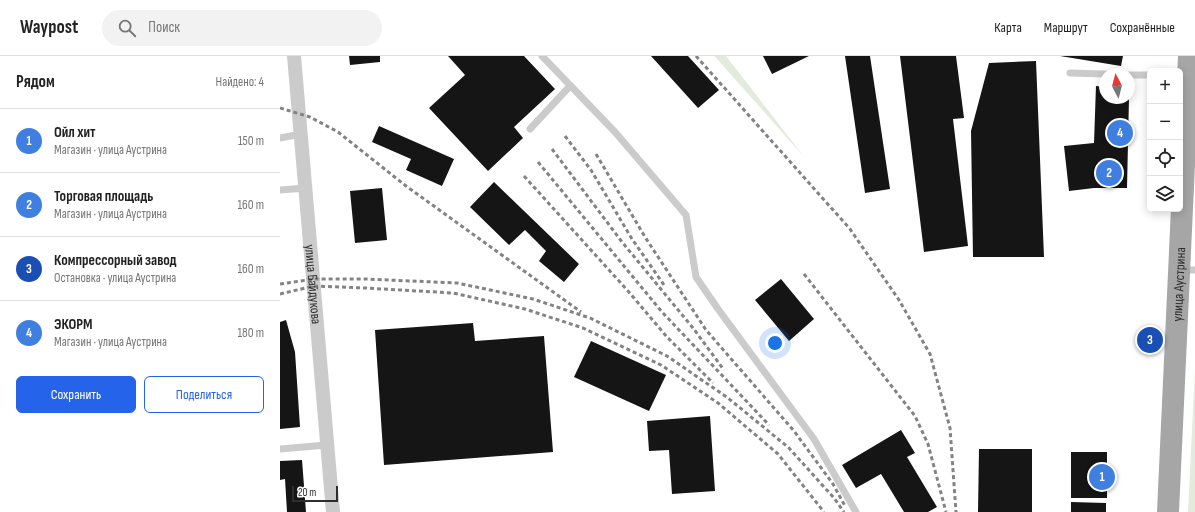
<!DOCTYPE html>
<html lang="ru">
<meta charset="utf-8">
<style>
body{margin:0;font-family:"Sofia Sans Condensed",sans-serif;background:#f2f2f2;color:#222}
.controls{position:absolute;right:12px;top:12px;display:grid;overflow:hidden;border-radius:6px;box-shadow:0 2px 10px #0003}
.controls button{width:36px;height:36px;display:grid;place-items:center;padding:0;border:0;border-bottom:1px solid #e0e0e0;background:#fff;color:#222;font:20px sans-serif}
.compass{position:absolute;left:819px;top:12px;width:36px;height:36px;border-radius:50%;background:#fff;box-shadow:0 2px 10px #0003;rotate:353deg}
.scale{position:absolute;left:12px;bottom:10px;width:46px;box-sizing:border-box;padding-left:4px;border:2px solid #2e2e2e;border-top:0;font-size:11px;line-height:14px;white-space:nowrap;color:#2e2e2e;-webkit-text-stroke:3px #fff;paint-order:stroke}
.you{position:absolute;left:495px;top:287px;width:14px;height:14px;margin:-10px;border:3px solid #fff;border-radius:50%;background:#1a73e8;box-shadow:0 0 0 6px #1a73e833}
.badge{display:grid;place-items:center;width:26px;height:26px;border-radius:50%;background:#2563eb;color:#fff;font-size:13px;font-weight:700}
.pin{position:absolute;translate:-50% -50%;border:2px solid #fff;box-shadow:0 1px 4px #0006}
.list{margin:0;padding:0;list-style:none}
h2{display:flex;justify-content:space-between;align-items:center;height:52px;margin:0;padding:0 16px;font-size:17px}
h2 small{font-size:13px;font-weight:400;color:#767676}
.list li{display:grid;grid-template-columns:26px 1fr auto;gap:12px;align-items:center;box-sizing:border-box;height:64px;padding:0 16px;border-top:1px solid #e0e0e0}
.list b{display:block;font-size:15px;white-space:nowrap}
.list p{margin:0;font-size:13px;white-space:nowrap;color:#767676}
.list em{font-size:13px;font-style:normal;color:#767676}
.actions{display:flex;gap:8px;padding:12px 16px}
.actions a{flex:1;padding:9px 0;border:1px solid #2563eb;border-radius:6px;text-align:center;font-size:14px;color:#2563eb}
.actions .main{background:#2563eb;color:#fff}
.icon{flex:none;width:22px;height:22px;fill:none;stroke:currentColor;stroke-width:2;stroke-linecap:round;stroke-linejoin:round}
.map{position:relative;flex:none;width:915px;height:456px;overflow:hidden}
header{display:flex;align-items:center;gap:24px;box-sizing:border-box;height:56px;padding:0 20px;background:#fff;border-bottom:1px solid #e0e0e0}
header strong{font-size:19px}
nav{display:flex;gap:22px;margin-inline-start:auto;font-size:14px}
.search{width:280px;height:36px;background:#f2f2f2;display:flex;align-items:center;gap:10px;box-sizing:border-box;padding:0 14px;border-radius:22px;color:#767676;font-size:15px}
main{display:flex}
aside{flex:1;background:#fff}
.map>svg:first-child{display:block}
.green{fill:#e3ebdc}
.building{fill:#151515}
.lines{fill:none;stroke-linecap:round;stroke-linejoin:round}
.service{stroke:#cbcbcb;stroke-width:7}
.minor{stroke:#cbcbcb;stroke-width:14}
.primary{stroke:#a6a6a6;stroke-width:22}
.rail{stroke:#838383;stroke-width:3;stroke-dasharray:4 3;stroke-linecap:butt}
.labels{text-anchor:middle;stroke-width:4;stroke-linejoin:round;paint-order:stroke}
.street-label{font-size:14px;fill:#2e2e2e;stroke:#fff}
</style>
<header>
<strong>Waypost</strong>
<div class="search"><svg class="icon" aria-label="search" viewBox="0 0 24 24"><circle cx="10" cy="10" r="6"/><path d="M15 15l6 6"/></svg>Поиск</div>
<nav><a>Карта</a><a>Маршрут</a><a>Сохранённые</a></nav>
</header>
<main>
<aside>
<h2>Рядом<small>Найдено: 4</small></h2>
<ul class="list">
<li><span class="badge" style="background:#3f7fe0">1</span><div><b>Ойл хит</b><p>Магазин · улица Аустрина</p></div><em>150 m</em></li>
<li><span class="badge" style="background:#3f7fe0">2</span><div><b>Торговая площадь</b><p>Магазин · улица Аустрина</p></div><em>160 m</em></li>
<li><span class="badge" style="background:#1a4fb4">3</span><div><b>Компрессорный завод</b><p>Остановка · улица Аустрина</p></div><em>160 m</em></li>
<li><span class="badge" style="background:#3f7fe0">4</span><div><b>ЭКОРМ</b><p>Магазин · улица Аустрина</p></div><em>180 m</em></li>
</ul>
<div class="actions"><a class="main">Сохранить</a><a>Поделиться</a></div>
</aside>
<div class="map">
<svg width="915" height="456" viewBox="0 0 915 456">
<rect width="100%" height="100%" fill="#fff"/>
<path class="green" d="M434 0H446L525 102 438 4Z
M915 313V456H908Z"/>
<path class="building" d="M69 0H100V6L70 9Z
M168 0H244L275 33 234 71 243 82 208 115 149 52 185 19Z
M371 0H408L439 34 418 52Z
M483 0H529L492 18Z
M565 0H590L610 133 585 137Z
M620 0H676L684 62 673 63 688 190 644 196Z
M780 0H843L841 10Z
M756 5 764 201H693L691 75 709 7Z
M816 30 825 31V42H849L847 132H814L789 135 784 90 814 87Z
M99 70 174 103 162 130 126 114 131 103 92 86Z
M214 126 299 208 284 226 259 205 266 195 245 174 229 189 190 151Z
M102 132 107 184 75 187 70 135Z
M501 223 534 263 509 285 475 244Z
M6 264 15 296 20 371 0 373V266Z
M193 267 195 285 264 280 273 396 104 409 95 274Z
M311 285 386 319 369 355 294 321Z
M430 360 435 435 392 438 389 394 369 395 367 365Z
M621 374 635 397 627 401 657 451 648 456H624L601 418 576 432 562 409Z
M699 393H752V456H698Z
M791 396H827V442H791Z
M22 404 26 456H7L5 423 0 424V405Z
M791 446 826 447V456H791Z"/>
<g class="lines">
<path class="service" d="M262 0 335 76 406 159 416 221 438 253 534 383 576 456
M790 17 825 18
M849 19H870
M250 73 290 30
M0 82 21 78
M0 134 26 132
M902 214H915
M0 393 47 389"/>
<path class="minor" id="s1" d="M14 0 53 456"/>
<path class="primary" id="s2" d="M888 456 909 0"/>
<path class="rail" d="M416 0 570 173 619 244 650 298 670 372 676 456
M0 52 30 61 58 76 126 130 301 256
M285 80 311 114 352 183 384 229
M272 93 342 186 413 272 444 314
M316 98 365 181 426 274 514 375 553 428 565 450
M258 106 382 256 489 369
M244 120 348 235 387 281 433 327
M524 218 635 360 648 388 666 456
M0 228 34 223H85L177 227 253 243 310 262 387 300 448 342 509 392 554 442 564 456
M0 238 34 230 85 232 173 237 245 253 303 272 381 309 438 347 498 398 544 456"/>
</g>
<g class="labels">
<g class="street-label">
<text dy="5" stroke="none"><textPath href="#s1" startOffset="229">улица Байдукова</textPath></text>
<text dy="5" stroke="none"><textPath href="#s2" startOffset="228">улица Аустрина</textPath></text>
</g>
</g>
</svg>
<div class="controls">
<button>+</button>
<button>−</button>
<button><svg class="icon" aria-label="locate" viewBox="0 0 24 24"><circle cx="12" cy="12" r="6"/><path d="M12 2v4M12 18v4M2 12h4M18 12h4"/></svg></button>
<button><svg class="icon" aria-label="layers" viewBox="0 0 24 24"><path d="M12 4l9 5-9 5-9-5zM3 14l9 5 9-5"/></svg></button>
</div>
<svg class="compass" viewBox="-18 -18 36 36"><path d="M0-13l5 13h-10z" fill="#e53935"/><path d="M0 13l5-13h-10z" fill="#767676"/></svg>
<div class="scale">20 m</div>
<div class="you"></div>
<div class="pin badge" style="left:822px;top:421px;background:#3f7fe0">1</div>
<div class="pin badge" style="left:829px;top:117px;background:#3f7fe0">2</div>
<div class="pin badge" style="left:870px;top:284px;background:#1a4fb4">3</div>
<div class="pin badge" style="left:840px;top:77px;background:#3f7fe0">4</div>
</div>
</main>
